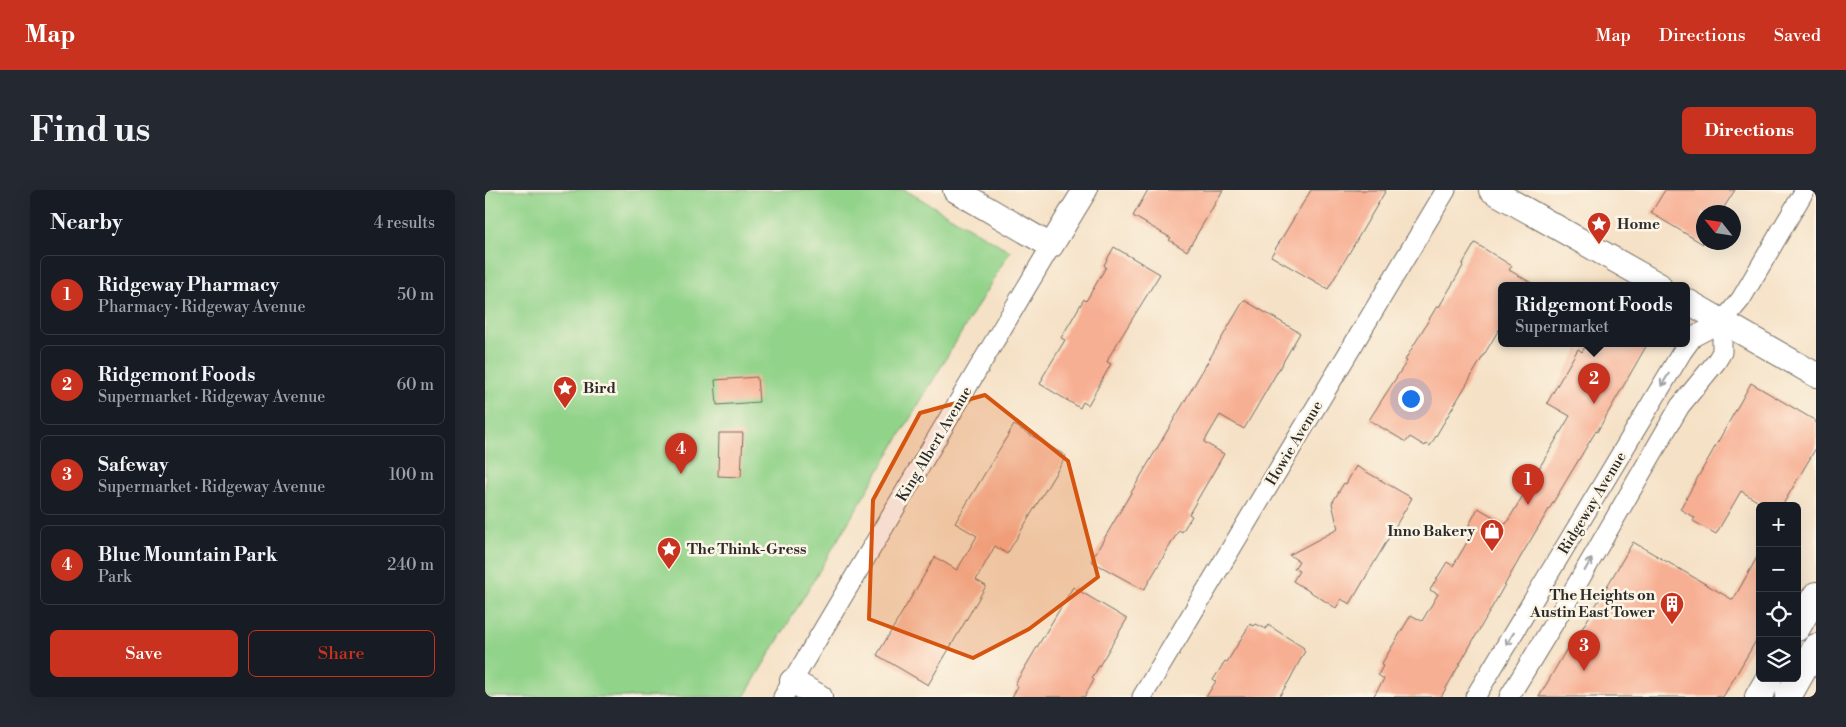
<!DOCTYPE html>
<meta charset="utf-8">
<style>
body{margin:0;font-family:"Libre Bodoni",serif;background:#242831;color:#f1f3f6}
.controls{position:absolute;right:15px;bottom:15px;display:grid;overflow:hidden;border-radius:8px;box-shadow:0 5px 20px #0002}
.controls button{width:45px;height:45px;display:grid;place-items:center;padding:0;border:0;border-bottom:1px solid #363941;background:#171b24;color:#f1f3f6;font:25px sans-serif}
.compass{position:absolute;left:1211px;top:15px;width:45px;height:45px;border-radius:50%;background:#171b24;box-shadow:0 5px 20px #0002;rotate:300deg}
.you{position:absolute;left:925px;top:208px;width:18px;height:18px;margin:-12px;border:4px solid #fff;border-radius:50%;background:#1a73e8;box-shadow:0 0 0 8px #1a73e833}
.badge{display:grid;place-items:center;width:32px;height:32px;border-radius:50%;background:#c8321e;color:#fff;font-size:16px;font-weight:700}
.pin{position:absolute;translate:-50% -41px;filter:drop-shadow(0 1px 2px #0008)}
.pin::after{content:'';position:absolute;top:26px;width:18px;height:15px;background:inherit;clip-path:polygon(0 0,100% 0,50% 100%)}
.popup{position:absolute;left:1013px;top:92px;width:192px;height:65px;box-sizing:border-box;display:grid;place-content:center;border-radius:8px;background:#171b24;filter:drop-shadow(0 1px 4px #0005);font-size:16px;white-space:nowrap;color:#9ea1a6}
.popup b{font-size:19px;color:#f1f3f6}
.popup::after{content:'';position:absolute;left:50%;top:100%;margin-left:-10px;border:10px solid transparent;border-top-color:#171b24}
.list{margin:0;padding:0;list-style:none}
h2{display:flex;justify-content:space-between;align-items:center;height:65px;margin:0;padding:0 20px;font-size:21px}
h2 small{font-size:16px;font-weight:400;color:#9ea1a6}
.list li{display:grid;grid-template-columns:32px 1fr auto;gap:15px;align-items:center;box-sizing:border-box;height:80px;margin:0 10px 10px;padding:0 10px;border:1px solid #363941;border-radius:8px}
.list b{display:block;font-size:19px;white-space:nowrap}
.list p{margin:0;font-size:16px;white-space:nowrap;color:#9ea1a6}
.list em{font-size:16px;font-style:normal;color:#9ea1a6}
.actions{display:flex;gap:10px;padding:15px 20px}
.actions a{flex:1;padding:11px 0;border:1px solid #c8321e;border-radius:8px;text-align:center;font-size:18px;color:#c8321e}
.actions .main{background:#c8321e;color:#fff}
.icon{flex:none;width:28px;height:28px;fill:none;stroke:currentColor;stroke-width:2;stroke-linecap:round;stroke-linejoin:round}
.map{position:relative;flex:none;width:1331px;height:507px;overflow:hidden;border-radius:8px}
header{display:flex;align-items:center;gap:30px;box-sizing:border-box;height:70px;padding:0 25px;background:#c8321e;color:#fff}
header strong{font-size:24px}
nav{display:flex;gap:28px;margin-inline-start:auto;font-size:18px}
.intro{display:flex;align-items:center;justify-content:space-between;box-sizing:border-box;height:120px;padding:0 30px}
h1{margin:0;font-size:35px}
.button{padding:12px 22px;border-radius:8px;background:#c8321e;color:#fff;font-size:18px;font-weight:700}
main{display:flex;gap:30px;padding:0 30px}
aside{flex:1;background:#171b24;border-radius:8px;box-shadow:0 5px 20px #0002}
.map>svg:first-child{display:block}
.green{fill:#92d38a;stroke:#5e7f5a}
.building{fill:#f7af93}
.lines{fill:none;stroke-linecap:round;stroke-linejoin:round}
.minor-casing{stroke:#726b61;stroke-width:21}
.tertiary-casing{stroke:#726b61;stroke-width:26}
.secondary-casing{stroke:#726b61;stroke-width:28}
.minor{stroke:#fff;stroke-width:19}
.tertiary{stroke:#fff;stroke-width:24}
.secondary{stroke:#fff;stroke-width:26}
.oneway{stroke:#a0a0a0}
.marked{fill:#d5540f;fill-opacity:0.2;stroke:#d5540f;stroke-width:4;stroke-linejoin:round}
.labels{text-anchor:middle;stroke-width:5;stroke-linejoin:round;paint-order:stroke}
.poi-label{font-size:15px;font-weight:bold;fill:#2b2b2b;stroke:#fcf5e5;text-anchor:start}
.street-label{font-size:15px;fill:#2b2b2b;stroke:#fcf5e5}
</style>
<header>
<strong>Map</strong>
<nav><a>Map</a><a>Directions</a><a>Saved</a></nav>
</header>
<div class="intro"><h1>Find us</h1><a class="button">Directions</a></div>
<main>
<aside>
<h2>Nearby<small>4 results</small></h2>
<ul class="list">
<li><span class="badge">1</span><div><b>Ridgeway Pharmacy</b><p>Pharmacy · Ridgeway Avenue</p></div><em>50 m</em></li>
<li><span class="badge">2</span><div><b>Ridgemont Foods</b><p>Supermarket · Ridgeway Avenue</p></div><em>60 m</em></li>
<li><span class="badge">3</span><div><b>Safeway</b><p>Supermarket · Ridgeway Avenue</p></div><em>100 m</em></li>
<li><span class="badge">4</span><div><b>Blue Mountain Park</b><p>Park</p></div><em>240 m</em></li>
</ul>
<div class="actions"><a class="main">Save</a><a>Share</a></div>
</aside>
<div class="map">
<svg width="1331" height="507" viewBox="0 0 1331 507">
<rect width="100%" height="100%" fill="#fcf5e5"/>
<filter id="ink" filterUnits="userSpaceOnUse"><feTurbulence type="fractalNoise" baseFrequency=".02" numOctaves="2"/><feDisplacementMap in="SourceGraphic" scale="10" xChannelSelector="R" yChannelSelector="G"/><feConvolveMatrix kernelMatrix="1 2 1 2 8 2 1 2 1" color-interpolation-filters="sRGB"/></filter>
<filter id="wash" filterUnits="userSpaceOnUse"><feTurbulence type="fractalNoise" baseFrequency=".0096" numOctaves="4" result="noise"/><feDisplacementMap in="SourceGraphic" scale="20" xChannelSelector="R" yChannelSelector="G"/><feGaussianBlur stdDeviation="1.12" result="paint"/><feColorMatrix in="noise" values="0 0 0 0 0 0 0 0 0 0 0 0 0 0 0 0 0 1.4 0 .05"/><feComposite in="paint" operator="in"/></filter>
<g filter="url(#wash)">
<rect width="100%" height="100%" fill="#f5e1c6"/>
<path class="green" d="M0 0H420L525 61 259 507H0Z"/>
<g id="blocks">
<path class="building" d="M663 0H738L702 61 684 50 686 48 648 26Z
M826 0H901L843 99 786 66Z
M1180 0H1250L1236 22H1218V54L1166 23Z
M990 53 1027 76 1024 80 1050 95H1016V136L945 256 941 254 940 256 925 247 921 252 884 230 922 171 920 170 952 116 954 117 978 76 977 75Z
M629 57 675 84 625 165 622 172 626 174 603 215 598 212 595 218 555 194 558 188H557L580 150 576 148 599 109 601 111 621 77 619 75Z
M759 110 815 143 759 239 735 225 719 252 739 264 704 324 707 326 697 342 694 340 659 400 606 371Z
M1102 153H1163L1112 242 1111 241 1039 361 956 507H888L899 489 893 485 898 476 896 475 926 425 937 431 953 404 945 400 962 372 968 376 984 349V335L993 318 1021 334 1085 226 1062 213 1093 159 1097 162Z
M272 187 274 212 232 215 230 190Z
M1266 193 1331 231V258L1297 316H1280L1256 301 1231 344 1208 331 1210 328 1195 319Z
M529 235 581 266 522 364 510 356 491 390 501 396 443 495 392 465 450 367 472 380 492 346 470 333Z
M234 243H258L256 287 233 286Z
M871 276 927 308 865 414 856 409 851 418 808 391 814 381 809 379 814 371 804 365 853 339 847 313 859 293 861 294Z
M1148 352 1248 410 1275 362V444L1238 507H1054L1084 455 1087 456Z
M588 397 642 429 607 488 609 490 599 507H527L533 496 530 494Z
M765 434 769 436 771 434 781 439 783 435 819 458 818 460 820 461 804 491 794 507H721L731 491 728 490 740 471 742 472Z"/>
</g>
</g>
<g filter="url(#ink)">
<use href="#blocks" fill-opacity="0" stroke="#726b61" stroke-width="1"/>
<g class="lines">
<defs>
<path id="minor" d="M298 507 566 56
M657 507 961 0
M990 507 1197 162 1208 147 1237 132 1256 109 1320 0
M1024 507 1081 413 1195 216 1231 172 1237 162V132"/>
<path id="tertiary" d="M470 0 566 56 600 0
M1006 0 1174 95
M1202 111 1331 185
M307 491 335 507"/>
<path id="secondary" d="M1312 438 1331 405
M1273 507 1284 488
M1303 507 1331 457"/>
</defs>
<use href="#minor" class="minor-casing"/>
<use href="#tertiary" class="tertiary-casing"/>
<use href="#secondary" class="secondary-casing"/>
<use href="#minor" class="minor"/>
<use href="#tertiary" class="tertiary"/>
<use href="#secondary" class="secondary"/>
</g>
<defs><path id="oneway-shaft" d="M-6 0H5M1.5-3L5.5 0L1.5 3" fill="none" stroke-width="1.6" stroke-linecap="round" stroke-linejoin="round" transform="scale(1.25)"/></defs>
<g class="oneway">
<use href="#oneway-shaft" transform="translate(1180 190) rotate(121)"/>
<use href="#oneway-shaft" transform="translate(1103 375) rotate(-60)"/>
<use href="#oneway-shaft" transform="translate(1025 449) rotate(121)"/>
</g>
</g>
<path class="marked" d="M500 205 583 271 613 387 544 439 488 468 384 429 388 310 435 223Z"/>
<defs>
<symbol id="sight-pin" viewBox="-11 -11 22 30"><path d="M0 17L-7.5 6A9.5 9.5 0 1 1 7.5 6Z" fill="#c8321e" stroke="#fcf5e5"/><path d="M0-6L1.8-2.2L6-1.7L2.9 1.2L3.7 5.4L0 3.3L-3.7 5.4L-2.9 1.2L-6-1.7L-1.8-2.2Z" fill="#fff"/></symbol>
<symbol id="shop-pin" viewBox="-11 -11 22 30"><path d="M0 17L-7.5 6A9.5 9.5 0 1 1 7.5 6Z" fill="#c8321e" stroke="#fcf5e5"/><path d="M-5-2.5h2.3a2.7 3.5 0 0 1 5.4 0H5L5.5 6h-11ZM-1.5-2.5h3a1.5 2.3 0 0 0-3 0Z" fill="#fff"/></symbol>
<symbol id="building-pin" viewBox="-11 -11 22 30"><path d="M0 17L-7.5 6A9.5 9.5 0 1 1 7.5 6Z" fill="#c8321e" stroke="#fcf5e5"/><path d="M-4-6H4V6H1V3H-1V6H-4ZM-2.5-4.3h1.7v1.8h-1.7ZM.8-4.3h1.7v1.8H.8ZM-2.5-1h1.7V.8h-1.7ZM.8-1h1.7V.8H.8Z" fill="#fff"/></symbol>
</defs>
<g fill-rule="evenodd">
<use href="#sight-pin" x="1100" y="20" width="28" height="38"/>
<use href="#sight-pin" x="66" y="184" width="28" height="38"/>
<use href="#shop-pin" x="993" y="327" width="28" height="38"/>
<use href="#sight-pin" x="170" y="345" width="28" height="38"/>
<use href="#building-pin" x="1173" y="400" width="28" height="38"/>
</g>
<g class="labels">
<g class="poi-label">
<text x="1132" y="39">Home</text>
<text x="98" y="203">Bird</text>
<text x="990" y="346" text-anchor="end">Inno Bakery</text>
<text x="202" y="364">The Think-Gress</text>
<text x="1170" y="410" text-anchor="end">The Heights on<tspan x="1170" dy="17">Austin East Tower</tspan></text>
</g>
<g class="street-label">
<text transform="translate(809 253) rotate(-59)" y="5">Howie Avenue</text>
<text transform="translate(449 254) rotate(-59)" y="5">King Albert Avenue</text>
<text transform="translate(1107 313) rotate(-59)" y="5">Ridgeway Avenue</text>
</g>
</g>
</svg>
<div class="controls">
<button>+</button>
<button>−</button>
<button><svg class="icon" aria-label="locate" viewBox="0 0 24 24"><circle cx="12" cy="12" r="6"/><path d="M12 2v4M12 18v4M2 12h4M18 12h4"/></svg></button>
<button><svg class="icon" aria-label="layers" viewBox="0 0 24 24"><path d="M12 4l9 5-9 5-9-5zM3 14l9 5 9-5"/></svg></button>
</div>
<svg class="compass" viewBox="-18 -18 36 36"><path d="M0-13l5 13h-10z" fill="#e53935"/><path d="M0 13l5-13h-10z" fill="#9ea1a6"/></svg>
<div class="you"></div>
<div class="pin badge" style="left:1043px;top:315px">1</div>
<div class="pin badge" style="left:1109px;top:214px">2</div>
<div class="popup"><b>Ridgemont Foods</b>Supermarket</div>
<div class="pin badge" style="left:1099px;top:481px">3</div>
<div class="pin badge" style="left:196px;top:284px">4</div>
</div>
</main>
